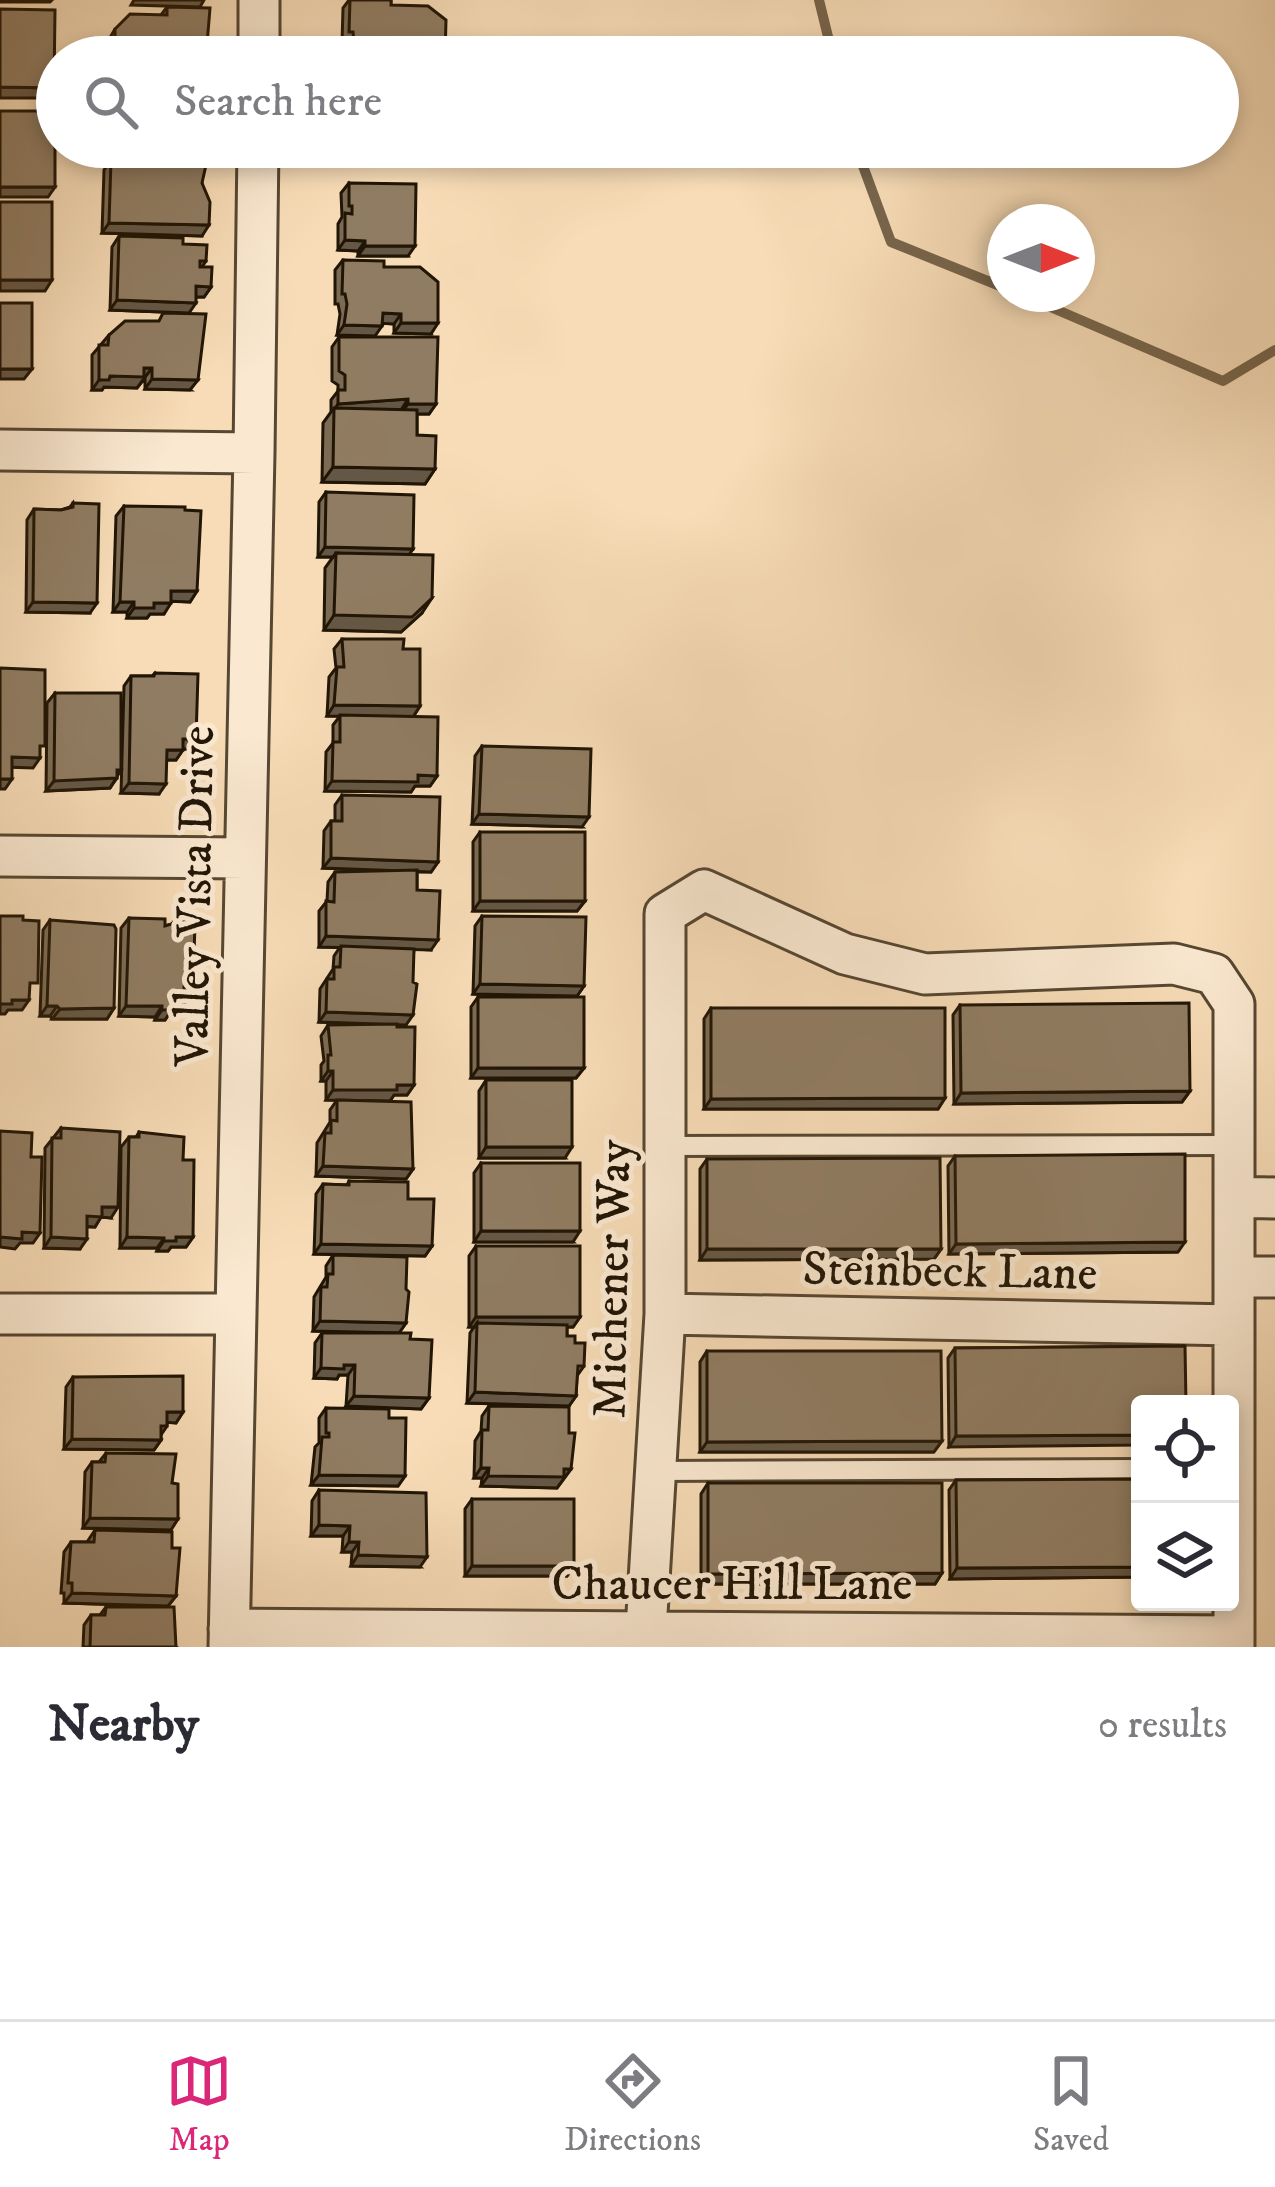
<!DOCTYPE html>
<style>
body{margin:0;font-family:"IM FELL DW Pica",serif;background:#f2f2f3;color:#2b2b33}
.controls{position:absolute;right:36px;bottom:36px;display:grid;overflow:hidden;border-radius:12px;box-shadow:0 6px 18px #0003}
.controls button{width:108px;height:108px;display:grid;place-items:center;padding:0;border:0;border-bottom:3px solid #e1e1e2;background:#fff;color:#2b2b33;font:60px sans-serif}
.compass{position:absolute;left:987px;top:204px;width:108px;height:108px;border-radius:50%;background:#fff;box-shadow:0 6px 18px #0003;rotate:90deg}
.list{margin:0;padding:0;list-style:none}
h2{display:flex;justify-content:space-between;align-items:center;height:156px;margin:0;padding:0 48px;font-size:51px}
h2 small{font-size:39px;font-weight:400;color:#7c7c81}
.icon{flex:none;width:66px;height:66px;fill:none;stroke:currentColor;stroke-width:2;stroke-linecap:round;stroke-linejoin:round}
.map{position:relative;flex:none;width:1275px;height:1647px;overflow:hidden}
.search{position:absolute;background:#fff;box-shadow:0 6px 18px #0003;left:36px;right:36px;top:36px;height:132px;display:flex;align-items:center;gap:30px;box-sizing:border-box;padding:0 42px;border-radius:66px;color:#7c7c81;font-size:45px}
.sheet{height:372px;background:#fff}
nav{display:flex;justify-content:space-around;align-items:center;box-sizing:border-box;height:168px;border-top:3px solid #e1e1e2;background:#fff;font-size:33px;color:#7c7c81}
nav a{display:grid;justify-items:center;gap:6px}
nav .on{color:#db2777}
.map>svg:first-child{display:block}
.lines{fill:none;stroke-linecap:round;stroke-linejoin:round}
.stream{stroke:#76644b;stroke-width:10}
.service-casing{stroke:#564732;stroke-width:24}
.minor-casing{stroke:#564732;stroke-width:45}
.service{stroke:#fae8d0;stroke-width:18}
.minor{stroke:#fae8d0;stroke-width:39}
.wall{fill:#7c6b54;stroke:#211505;stroke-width:3}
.shaded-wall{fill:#655745;stroke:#211505;stroke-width:3}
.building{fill:#907c62;stroke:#211505;stroke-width:3}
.labels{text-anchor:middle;stroke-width:10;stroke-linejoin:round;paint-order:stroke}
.street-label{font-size:48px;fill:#211505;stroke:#fae8d0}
</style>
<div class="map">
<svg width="1275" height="1647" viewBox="0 0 1275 1647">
<rect width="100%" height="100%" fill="#f7dcb7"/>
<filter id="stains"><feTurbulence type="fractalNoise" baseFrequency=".00167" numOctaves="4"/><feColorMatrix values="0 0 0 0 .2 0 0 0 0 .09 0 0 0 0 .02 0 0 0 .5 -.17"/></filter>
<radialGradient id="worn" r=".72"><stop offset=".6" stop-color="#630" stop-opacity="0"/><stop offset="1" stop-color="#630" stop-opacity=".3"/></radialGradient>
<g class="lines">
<path class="stream" d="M819 0 833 57
M856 147 891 242 1005 288
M1020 294 1223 381 1275 350"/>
<defs>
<path id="service" d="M665 1146 1234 1145
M656 1471 1140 1469"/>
<path id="minor" d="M259 57V0
M0 450 254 453
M0 856 245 858
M1234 1197 1275 1198
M1234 1277H1275
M0 1314H235
M665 1314 1234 1325
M229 1629 1234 1636
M229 1647 254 453 258 147
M645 1647 665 1314V914L704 890 845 954 925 974 1174 964 1214 974 1234 1004V1647"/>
</defs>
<use href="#service" class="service-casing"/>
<use href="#minor" class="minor-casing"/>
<use href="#service" class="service"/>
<use href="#minor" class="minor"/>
</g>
<path class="wall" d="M349 0H391V5L445 57H346V43H342L343 8Z
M167 7 206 57H98V51L105 41H108L115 29 161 15Z
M111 160 202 183V236L102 233 104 170Z
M349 183 408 256H358V251L338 250V224L342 217 341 193Z
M119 236 183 244 206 261 202 267 211 287 204 297H196L189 313 110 310 112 247Z
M343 260 384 267 431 334 394 333V324L382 323 375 336 337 335 340 314 338 304H335V270Z
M109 335 190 390 145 389V378L137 388 104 387 102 390H92V355Z
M339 337 436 404 429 414H417V435L435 469 425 484 322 482 323 423 331 412V400L338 391V385L332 381V347Z
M326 492 413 549 408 555 422 613 401 632 324 630 325 568 333 557H318L319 502Z
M73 503 90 613 26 612 27 520 34 509 61 510 70 507Z
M124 506 197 591 190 602 171 601 164 614H150L147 618H127V612H113L116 516Z
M342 639 403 649 420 706 413 717 437 776 430 786H415L411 792 325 791 326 752 333 743V725L340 716H327L329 677 336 668 334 649Z
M155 673 196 739 189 749H183L176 760H167L159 794 121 793 124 686 131 676H152Z
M55 693 117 778 110 788 46 791 47 703Z
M482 746 582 827 472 824 475 756Z
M342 795 438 862 431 872H417V890L431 950 414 949 406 1025H397L414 1085 407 1095H394L390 1101 326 1100V1081H321V1065L324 1061 321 1036 328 1025 380 1024 319 1022 320 989 333 969 334 956 340 947H319V911L327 901 328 882 335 872 395 871 323 868 324 831 331 821H335V805Z
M480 832 585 901 577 911H473V842Z
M482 916 584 986 577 996 473 994 475 926Z
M129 918 165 926 172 924 175 919 193 987 184 997V1004L177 1014H169L165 1020H155V1017L119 1016 121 928Z
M50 920 114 1008 107 1019H52L50 1016H40L43 930Z
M478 997 584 1068 576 1078H471V1007Z
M960 1005 1190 1091 1182 1102 954 1104 953 1015Z
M711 1008 945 1098 938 1109H704V1019Z
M486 1080 565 1158H479V1091Z
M337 1100 413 1169 406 1179 316 1176 317 1143 330 1122V1110Z
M61 1128 111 1218 101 1217 95 1227H87L80 1249 44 1248 45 1148Z
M139 1132 183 1160 193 1237 186 1247H171L168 1251H157V1248H120L121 1147 129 1137H136Z
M955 1156 1178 1252 949 1254 948 1166Z
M707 1159 941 1249 934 1259 700 1260V1169Z
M481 1163 573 1242H474V1173Z
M349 1181 408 1199 432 1246 425 1256 314 1254 316 1194 323 1184 347 1185Z
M476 1246 580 1317 573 1327H567V1336L575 1343 584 1366 577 1376 576 1396 569 1406 467 1403 470 1333 474 1327H469V1256Z
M333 1255 406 1323 399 1333 410 1339 429 1398 421 1409 346 1406 348 1375H339L337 1379 314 1378 315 1343 322 1333H379L313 1331 314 1297 326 1277V1266Z
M1185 1346 949 1447 948 1358 955 1348Z
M707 1351 934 1452H700V1362Z
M73 1377 183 1412 176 1423 167 1422V1426L161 1435V1440L154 1450 64 1449 66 1387Z
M489 1406 571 1469 557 1488 481 1486 482 1478H474L475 1441 481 1431 482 1416Z
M326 1408 389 1418 405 1476 398 1486 311 1485 315 1447 319 1443V1418Z
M106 1453 172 1483 171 1530 83 1528 85 1472 92 1462H99Z
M1140 1479V1577L950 1579 949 1490 956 1480Z
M708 1483 942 1573 935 1584H701V1494Z
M319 1490 420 1567 351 1566 352 1552H342L343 1536H311L312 1501Z
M472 1499 574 1566 567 1576H465V1509Z
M95 1530 172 1548 176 1596 168 1606 64 1603V1593H61L64 1552 71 1542H87Z
M106 1607 176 1647H83L84 1625 91 1615H100Z"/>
<path class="shaded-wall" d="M0 0H52L50 2H0Z
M134 0H204L200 7 131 5Z
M390 51 408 52 405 57H386Z
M0 87 54 88 47 98H0Z
M349 147H421L438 148 431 158 344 154Z
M136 148 205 149 197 159 129 158Z
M0 187H55L48 197H0Z
M109 223 209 225 202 236 102 233Z
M345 240 365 241 358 251 338 250Z
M365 246H415L408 256H358Z
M0 280H52L45 291H0Z
M196 286 211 287 204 297H189Z
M117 300 196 303 189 313 110 310Z
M383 313 401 314 394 324 375 323Z
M401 323H438L431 334 394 333Z
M344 325 382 326 375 336 337 335Z
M144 368H152L137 388 104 387 102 390H92L99 380Z
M0 369H32L24 379H0Z
M152 379 198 380 190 390 145 389Z
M408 399 401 410H334L338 404Z
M408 404H436L429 414H401Z
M333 467 435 469 425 484 322 482Z
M325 547 413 549 406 559 336 553 333 557H318Z
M171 591H197L190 602 164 601Z
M432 598 422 613 401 632 324 630 334 615Z
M33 602 97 603 90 613 26 612Z
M120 602H134L127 612H113Z
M154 603H171L164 614H150L147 618H127L134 608Z
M334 705 420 706 413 717 327 716Z
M183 739H196L189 749H176Z
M167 750H183L176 760H160Z
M12 757 40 758 33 768 5 767Z
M117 770H121L110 788 46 791 54 781Z
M418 775 437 776 430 786H415L411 792 325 791 332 781Z
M0 779H12L5 789H0Z
M129 783 166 784 159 794 121 793Z
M479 814 589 817 582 827 472 824Z
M331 858 438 862 431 872 323 868Z
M480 901H585L577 911H473Z
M326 936 438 940 431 950 319 947Z
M480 984 584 986 577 996 473 994Z
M12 1000H29L22 1010H8L5 1014H0V1004Z
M172 1003 184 1004 177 1014H169L165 1020H155L162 1010Z
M47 1006H57L50 1016H40Z
M126 1006H162L155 1017 119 1016Z
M114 1008 107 1019H52L60 1009Z
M326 1012 413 1015 406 1025 319 1022Z
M478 1068H584L576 1078H471Z
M328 1071H333L326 1081H321Z
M397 1085H414L407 1095H394L390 1101 326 1100 333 1090Z
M1190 1091 1182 1102 954 1104 961 1093Z
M945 1098 938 1109H704L711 1099Z
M486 1147H572L565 1158H479Z
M323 1166 413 1169 406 1179 316 1176Z
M102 1207H118L111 1218 101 1217 95 1227 80 1226 87 1216Z
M481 1231H580L573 1242H474Z
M22 1232 40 1233 33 1243H20L15 1249 0 1247V1237Z
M51 1237 87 1239 80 1249 44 1248Z
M127 1237 164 1238 157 1248H120Z
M176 1237H193L186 1247H171L168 1251H157L164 1241Z
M1185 1242 1178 1252 949 1254 956 1244Z
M321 1244 432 1246 425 1256 314 1254Z
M707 1249H941L934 1259 700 1260Z
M476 1317H580L573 1327H477V1323L474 1327H469Z
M320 1321 406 1323 399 1333 313 1331Z
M344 1365H355L348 1375H339L337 1379 314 1378 321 1368Z
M475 1392 576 1396 569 1406 467 1403Z
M354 1396 429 1398 421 1409 346 1406Z
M167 1412H183L176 1423 160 1422Z
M1140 1435V1445L949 1447 956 1436Z
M72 1439 161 1440 154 1450 64 1449Z
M942 1441 934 1452H700L707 1442Z
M481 1468H489L482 1478H474Z
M564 1469H571L557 1488 481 1486 488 1476Z
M319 1475 405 1476 398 1486 311 1485Z
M90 1518 178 1519 171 1530 83 1528Z
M319 1525 350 1526 343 1536H311Z
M349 1542H359L352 1552H342Z
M358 1555 427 1557 420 1567 351 1566Z
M472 1566H574L567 1576H465Z
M1140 1567V1577L950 1579 957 1568Z
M942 1573 935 1584H701L708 1574Z
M72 1593 176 1596 168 1606 64 1603Z"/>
<path class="building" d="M350 0H391V5L428 6 446 20 445 57H408V52L390 51 389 57H352L354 42 353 32H349Z
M167 7 210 8 206 57H105V41L115 42V29L130 14 167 15Z
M0 9 55 10 54 88 0 87Z
M0 111H55V187H0Z
M136 147H205V149Z
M111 160 206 165 202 183 210 202 209 225 109 223Z
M349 183 416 184 415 246H365V241L345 240V213L352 214V206H349Z
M0 202H52V280H0Z
M119 236 183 238V244L207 245 206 261H200V267H212L211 287 196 286V303L117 300Z
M343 260 384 261V267H420L438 282V323H401V314L383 313 382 326 344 325 347 304 345 294H342Z
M0 303H32V369H0Z
M163 313 206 314 198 380 152 379V368H144V377L110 376 109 380H99V345H108L109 335 125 321H159Z
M339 337H438L436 404H408V399L338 404V390H345V375L339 371Z
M334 408 417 410V435L436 436 435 469 333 467Z
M326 492 414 495 413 549 325 547Z
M73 503 99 504 97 603 33 602 34 509 61 510 73 507Z
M124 506 185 507V510L201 511 197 591H171V603H154V608H134V602H120Z
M336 553 433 555 432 598 412 617 334 615Z
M342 639H404L403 649H420V706L334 705 337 667H344Z
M0 668 45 670V746H40V758L12 757V779H0Z
M155 673 198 674 196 739H183V750H167L166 784 129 783 131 676H154Z
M55 693H121V770H117V778L54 781Z
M340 715 438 717 437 776 418 775V782L332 781 333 742H340Z
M482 746 591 749 589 817 479 814Z
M342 795 440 797 438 862 331 858V821H342Z
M480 832H585V901H480Z
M417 870V890L440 891 438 940 326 936V901L334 902 335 872Z
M0 916H23V920L39 921 38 983H30L29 1000H12V1004H0Z
M482 916 586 917 584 986 480 984Z
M129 918 165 919V926L175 923V919H191V923H195L193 987H184V1004L172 1003V1010H162V1006H126Z
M50 920 114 925 116 929 114 1008 60 1009 57 1006H47Z
M341 946 414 949 413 982 417 984 413 1015 326 1012 327 979H334V967H340Z
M478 997H584V1068H478Z
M1189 1003 1190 1091 961 1093 960 1005Z
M711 1008H945V1098L711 1099Z
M397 1024V1027H415L414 1085H397V1090H333V1071H328V1055H331L328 1025Z
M486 1080H572V1147H486Z
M337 1100 411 1102 413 1169 323 1166 325 1133H331V1120L337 1121Z
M61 1128 120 1132 118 1207H102V1217L87 1216V1239L51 1237 52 1138H61Z
M0 1131 32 1133 31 1157H42L40 1233 22 1232V1239L0 1237Z
M139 1132 184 1137 183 1160H194L193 1237H176V1241H164V1238L127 1237 129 1137H139Z
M1185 1154V1242L956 1244 955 1156Z
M940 1158 941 1249H707V1159Z
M481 1163H580V1231H481Z
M349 1181 408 1182V1199H434L432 1246 321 1244 323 1184 349 1185Z
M476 1246H580V1317H476Z
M333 1255 407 1257 406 1289 409 1292 406 1323 320 1321 321 1287H327L328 1274H333Z
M477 1323 567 1325V1336H575V1343H585L584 1366H578L576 1396 475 1392Z
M322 1333H411L410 1339 432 1340 429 1398 354 1396 355 1365H344V1369L321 1368Z
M1185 1346 1186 1404H1140V1435L956 1436 955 1348Z
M707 1351H941L942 1441 707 1442Z
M183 1376V1412H167V1426H161V1440L72 1439 73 1377Z
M489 1406 569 1407V1433H575L571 1469H564V1477L488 1476 489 1468H481L482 1430H488Z
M326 1408 389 1409V1418H406L405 1476 319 1475 322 1437H329V1433H326Z
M106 1453 176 1454 172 1483 178 1484V1519L90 1518 92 1462H105Z
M1140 1479V1567L957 1568 956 1480Z
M708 1483H942V1573L708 1574Z
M319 1490 426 1493 427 1557 358 1555 359 1542H349L350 1526 319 1525Z
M472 1499H574V1566H472Z
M95 1530 172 1532V1548H180L176 1596 72 1593V1583H68L71 1542H94Z
M106 1607H174L176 1647H90L91 1615H105Z"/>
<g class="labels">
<g class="street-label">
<text transform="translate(193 896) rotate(-89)" y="17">Valley Vista Drive</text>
<text transform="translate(950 1269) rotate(1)" y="17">Steinbeck Lane</text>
<text transform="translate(610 1279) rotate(-89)" y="17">Michener Way</text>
<text x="732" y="1599">Chaucer Hill Lane</text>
</g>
</g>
<rect width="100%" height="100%" filter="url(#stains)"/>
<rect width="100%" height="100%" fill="url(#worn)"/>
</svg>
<div class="controls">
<button><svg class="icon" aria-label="locate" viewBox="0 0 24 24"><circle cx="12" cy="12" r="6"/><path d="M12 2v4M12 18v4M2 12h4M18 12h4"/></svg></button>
<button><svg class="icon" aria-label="layers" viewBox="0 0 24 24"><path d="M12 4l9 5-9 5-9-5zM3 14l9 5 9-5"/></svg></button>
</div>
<svg class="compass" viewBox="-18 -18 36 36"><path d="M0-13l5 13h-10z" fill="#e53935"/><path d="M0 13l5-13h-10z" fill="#7c7c81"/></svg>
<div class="search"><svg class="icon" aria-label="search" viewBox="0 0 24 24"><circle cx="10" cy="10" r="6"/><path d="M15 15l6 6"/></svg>Search here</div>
</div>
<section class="sheet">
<h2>Nearby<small>0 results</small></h2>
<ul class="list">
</ul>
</section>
<nav>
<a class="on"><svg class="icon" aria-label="map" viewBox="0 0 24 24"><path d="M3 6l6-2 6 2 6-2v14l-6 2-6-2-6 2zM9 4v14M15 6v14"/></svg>Map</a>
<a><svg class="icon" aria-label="directions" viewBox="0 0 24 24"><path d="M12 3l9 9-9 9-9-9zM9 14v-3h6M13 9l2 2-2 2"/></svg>Directions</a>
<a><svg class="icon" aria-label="saved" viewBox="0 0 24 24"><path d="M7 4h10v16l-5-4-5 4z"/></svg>Saved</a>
</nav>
